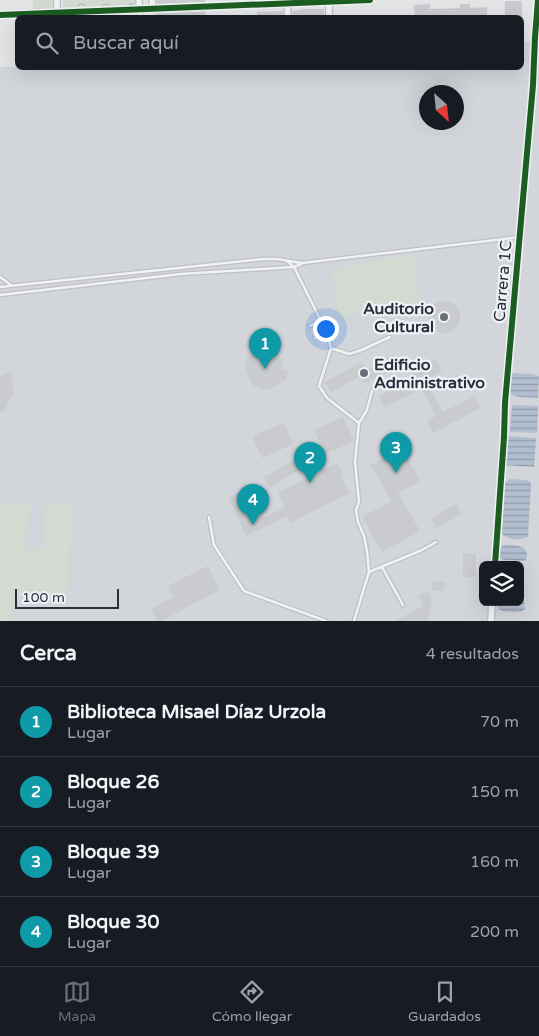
<!DOCTYPE html>
<html lang="es">
<meta charset="utf-8">
<style>
body{margin:0;font-family:"Varela Round",sans-serif;background:#242831;color:#f1f3f6}
.controls{position:absolute;right:15px;bottom:15px;display:grid;overflow:hidden;border-radius:8px;box-shadow:0 5px 20px #0002}
.controls button{width:45px;height:45px;display:grid;place-items:center;padding:0;border:0;border-bottom:1px solid #363941;background:#171b24;color:#f1f3f6;font:25px sans-serif}
.compass{position:absolute;left:419px;top:85px;width:45px;height:45px;border-radius:50%;background:#171b24;box-shadow:0 5px 20px #0002;rotate:153deg}
.scale{position:absolute;left:15px;bottom:12px;width:104px;box-sizing:border-box;padding-left:5px;border:2px solid #2a2f3e;border-top:0;font-size:14px;line-height:18px;white-space:nowrap;color:#2a2f3e;-webkit-text-stroke:4px #f0f2f6;paint-order:stroke}
.you{position:absolute;left:325px;top:328px;width:18px;height:18px;margin:-12px;border:4px solid #fff;border-radius:50%;background:#1a73e8;box-shadow:0 0 0 8px #1a73e833}
.badge{display:grid;place-items:center;width:32px;height:32px;border-radius:50%;background:#6a6e79;color:#fff;font-size:16px;font-weight:700}
.pin{position:absolute;translate:-50% -41px;filter:drop-shadow(0 1px 2px #0008)}
.pin::after{content:'';position:absolute;top:26px;width:18px;height:15px;background:inherit;clip-path:polygon(0 0,100% 0,50% 100%)}
.list{margin:0;padding:0;list-style:none}
h2{display:flex;justify-content:space-between;align-items:center;height:65px;margin:0;padding:0 20px;font-size:21px}
h2 small{font-size:16px;font-weight:400;color:#9ea1a6}
.list li{display:grid;grid-template-columns:32px 1fr auto;gap:15px;align-items:center;box-sizing:border-box;height:70px;padding:0 20px;border-top:1px solid #363941}
.list b{display:block;font-size:19px;white-space:nowrap}
.list p{margin:0;font-size:16px;white-space:nowrap;color:#9ea1a6}
.list em{font-size:16px;font-style:normal;color:#9ea1a6}
.icon{flex:none;width:28px;height:28px;fill:none;stroke:currentColor;stroke-width:2;stroke-linecap:round;stroke-linejoin:round}
.map{position:relative;flex:none;width:539px;height:621px;overflow:hidden}
.search{position:absolute;background:#171b24;box-shadow:0 5px 20px #0002;left:15px;right:15px;top:15px;height:55px;display:flex;align-items:center;gap:12px;box-sizing:border-box;padding:0 18px;border-radius:8px;color:#9ea1a6;font-size:19px}
.sheet{height:345px;background:#171b24}
nav{display:flex;justify-content:space-around;align-items:center;box-sizing:border-box;height:70px;border-top:1px solid #363941;background:#171b24;font-size:14px;color:#9ea1a6}
nav a{display:grid;justify-items:center;gap:2px}
nav .on{color:#6a6e79}
.map>svg:first-child{display:block}
.built{fill:#d2d5da;fill-rule:evenodd}
.green{fill:#d2dad2}
.park{fill:url(#park-crowns)}
.water{fill:url(#water-rules)}
.building{fill:#c9cbce}
.lines{fill:none;stroke-linecap:round;stroke-linejoin:round}
.lane-casing{stroke:#bfc0c3;stroke-width:5}
.street-casing{stroke:#bfc0c3;stroke-width:8}
.lane{stroke:#f1f2f4;stroke-width:2.5}
.street{stroke:#f1f2f4;stroke-width:5.5}
.cycleway-casing{stroke:#f0f2f6;stroke-width:9}
.cycleway{stroke:#1b5e20;stroke-width:6}
.poi-dot{fill:#6a6e79;stroke:#f0f2f6;stroke-width:2}
.labels{text-anchor:middle;stroke-width:4.5;stroke-linejoin:round;paint-order:stroke}
.street-label{font-size:16px;fill:#2a2f3e;stroke:#f0f2f6}
.poi-label{font-size:16px;font-weight:bold;fill:#2a2f3e;stroke:#f0f2f6;text-anchor:end}
</style>
<div class="map">
<svg width="539" height="621" viewBox="0 0 539 621">
<defs>
<pattern id="park-crowns" width="20" height="18" patternUnits="userSpaceOnUse" patternTransform="scale(1.25)"><rect width="20" height="18" fill="#d2dad2"/><path d="M2 6a3 3 0 1 1 6 0M12 15a3 3 0 1 1 6 0" fill="none" stroke="#b4bbb5"/></pattern>
<pattern id="water-rules" width="6" height="5" patternUnits="userSpaceOnUse" patternTransform="scale(1.25)"><rect width="6" height="5" fill="#b2becf"/><path d="M0 2.5h6" fill="none" stroke="#919ba9"/></pattern>
</defs>
<rect width="100%" height="100%" fill="#e2e4e6"/>
<path class="built" d="M539 41V621H0V67L522 68V42ZM426 92H456V122H426ZM483 565H520V602H483Z"/>
<path class="green" d="M33 0H54V9H33Z
M412 254 421 303 339 318 330 269Z
M30 503 26 549H44L43 504 70 503 68 596 13 598 12 621H0V504Z"/>
<path class="park" d="M63 0H135V5L63 7Z"/>
<path class="water" d="M510 373 532 374 539 376 538 398C528 397 515 399 508 392Z
M512 405 538 406 537 433 510 432Z
M505 436 536 438 534 467 503 465Z
M510 479 527 480 531 483 528 537C518 541 510 540 502 534L505 484V482Z
M504 545C515 545 533 545 525 561L504 560 500 558C499 551 499 549 504 545Z
M520 600H523L524 602 525 609 521 612C514 612 503 613 498 608V602H520Z"/>
<path class="building" d="M157 0H205V2L157 4Z
M505 1H522V18H505Z
M430 4V9L460 8V4H470V8L487 7V18H415L414 5Z
M302 9H324V18H293L292 11 302 10Z
M205 11 206 18H155V13Z
M283 11V18H257V12Z
M428 317a16 16 0 1 1 32 0a16 16 0 1 1-32 0Z
M266 347 278 353 275 357 283 360 281 368 288 370 286 380 267 390 254 386 246 372V358Z
M393 355 398 366 365 384 361 376 331 392 325 382 362 362 366 370Z
M436 360 442 371 425 380 443 412 475 396 481 408 433 433 427 421 436 416 421 389 384 407 379 396 415 378 409 367 417 363 420 368Z
M10 372 13 383 12 391 14 392 6 407 7 409 0 413V377Z
M343 417 354 441 325 454 314 430Z
M284 423 293 444 262 458 252 436Z
M402 448 420 481 398 493 420 531 382 552 362 517 391 501 371 465Z
M311 451 316 461 269 487 264 477Z
M337 463 343 474 340 475 349 493 290 523 287 516 246 536 234 511H235L228 498 245 489 263 518 285 507 278 493Z
M457 504 462 514 436 528 431 518Z
M463 553 476 554V577H463Z
M208 566 220 590 161 621H157L151 609 173 597 168 586Z
M433 581 445 582 444 591 432 590Z
M422 593H429L432 600 427 621H395L423 606 418 595Z"/>
<g class="lines">
<defs>
<path id="lane" d="M287 261 294 267 327 333 331 348 319 386 327 398 359 423 355 462 359 502 356 510 358 522 364 536 367 551 369 572 354 621
M0 277 11 285
M0 287 263 259H277L302 263 520 237
M0 295 181 274 294 267 301 264
M310 326 321 320
M315 338 327 333
M331 348 349 354 359 351 390 337
M359 423 367 410 372 391
M209 517 214 545 244 591 326 621
M382 567 403 605
M369 572 422 550 436 542"/>
<path id="street" d="M57 0V13
M139 0 140 18
M152 0 153 9
M329 0V18
M287 4 288 18
M0 15 370 0
M495 565 504 437 505 403 533 85 535 37 538 0
M491 621 492 602"/>
</defs>
<use href="#lane" class="lane-casing"/>
<use href="#street" class="street-casing"/>
<use href="#lane" class="lane"/>
<use href="#street" class="street"/>
<defs>
<path id="cycleway" d="M0 15 370 0
M495 565 504 437 505 403 533 85 535 37 538 0"/>
</defs>
<use href="#cycleway" class="cycleway-casing"/>
<use href="#cycleway" class="cycleway"/>
</g>
<g class="poi-dot">
<circle cx="444" cy="317" r="5"/>
<circle cx="364" cy="373" r="5"/>
</g>
<g class="labels">
<g class="street-label">
<text transform="translate(502 281) rotate(-85)" y="6">Carrera 1C</text>
</g>
<g class="poi-label">
<text x="434" y="314">Auditorio<tspan x="434" dy="18">Cultural</tspan></text>
<text x="374" y="370" text-anchor="start">Edificio<tspan x="374" dy="18">Administrativo</tspan></text>
</g>
</g>
</svg>
<div class="controls">
<button><svg class="icon" aria-label="layers" viewBox="0 0 24 24"><path d="M12 4l9 5-9 5-9-5zM3 14l9 5 9-5"/></svg></button>
</div>
<svg class="compass" viewBox="-18 -18 36 36"><path d="M0-13l5 13h-10z" fill="#e53935"/><path d="M0 13l5-13h-10z" fill="#9ea1a6"/></svg>
<div class="scale">100 m</div>
<div class="you"></div>
<div class="pin badge" style="left:265px;top:369px;background:#0f9aa8">1</div>
<div class="pin badge" style="left:310px;top:483px;background:#0f9aa8">2</div>
<div class="pin badge" style="left:396px;top:473px;background:#0f9aa8">3</div>
<div class="pin badge" style="left:253px;top:525px;background:#0f9aa8">4</div>
<div class="search"><svg class="icon" aria-label="search" viewBox="0 0 24 24"><circle cx="10" cy="10" r="6"/><path d="M15 15l6 6"/></svg>Buscar aquí</div>
</div>
<section class="sheet">
<h2>Cerca<small>4 resultados</small></h2>
<ul class="list">
<li><span class="badge" style="background:#0f9aa8">1</span><div><b>Biblioteca Misael Díaz Urzola</b><p>Lugar</p></div><em>70 m</em></li>
<li><span class="badge" style="background:#0f9aa8">2</span><div><b>Bloque 26</b><p>Lugar</p></div><em>150 m</em></li>
<li><span class="badge" style="background:#0f9aa8">3</span><div><b>Bloque 39</b><p>Lugar</p></div><em>160 m</em></li>
<li><span class="badge" style="background:#0f9aa8">4</span><div><b>Bloque 30</b><p>Lugar</p></div><em>200 m</em></li>
</ul>
</section>
<nav>
<a class="on"><svg class="icon" aria-label="map" viewBox="0 0 24 24"><path d="M3 6l6-2 6 2 6-2v14l-6 2-6-2-6 2zM9 4v14M15 6v14"/></svg>Mapa</a>
<a><svg class="icon" aria-label="directions" viewBox="0 0 24 24"><path d="M12 3l9 9-9 9-9-9zM9 14v-3h6M13 9l2 2-2 2"/></svg>Cómo llegar</a>
<a><svg class="icon" aria-label="saved" viewBox="0 0 24 24"><path d="M7 4h10v16l-5-4-5 4z"/></svg>Guardados</a>
</nav>
